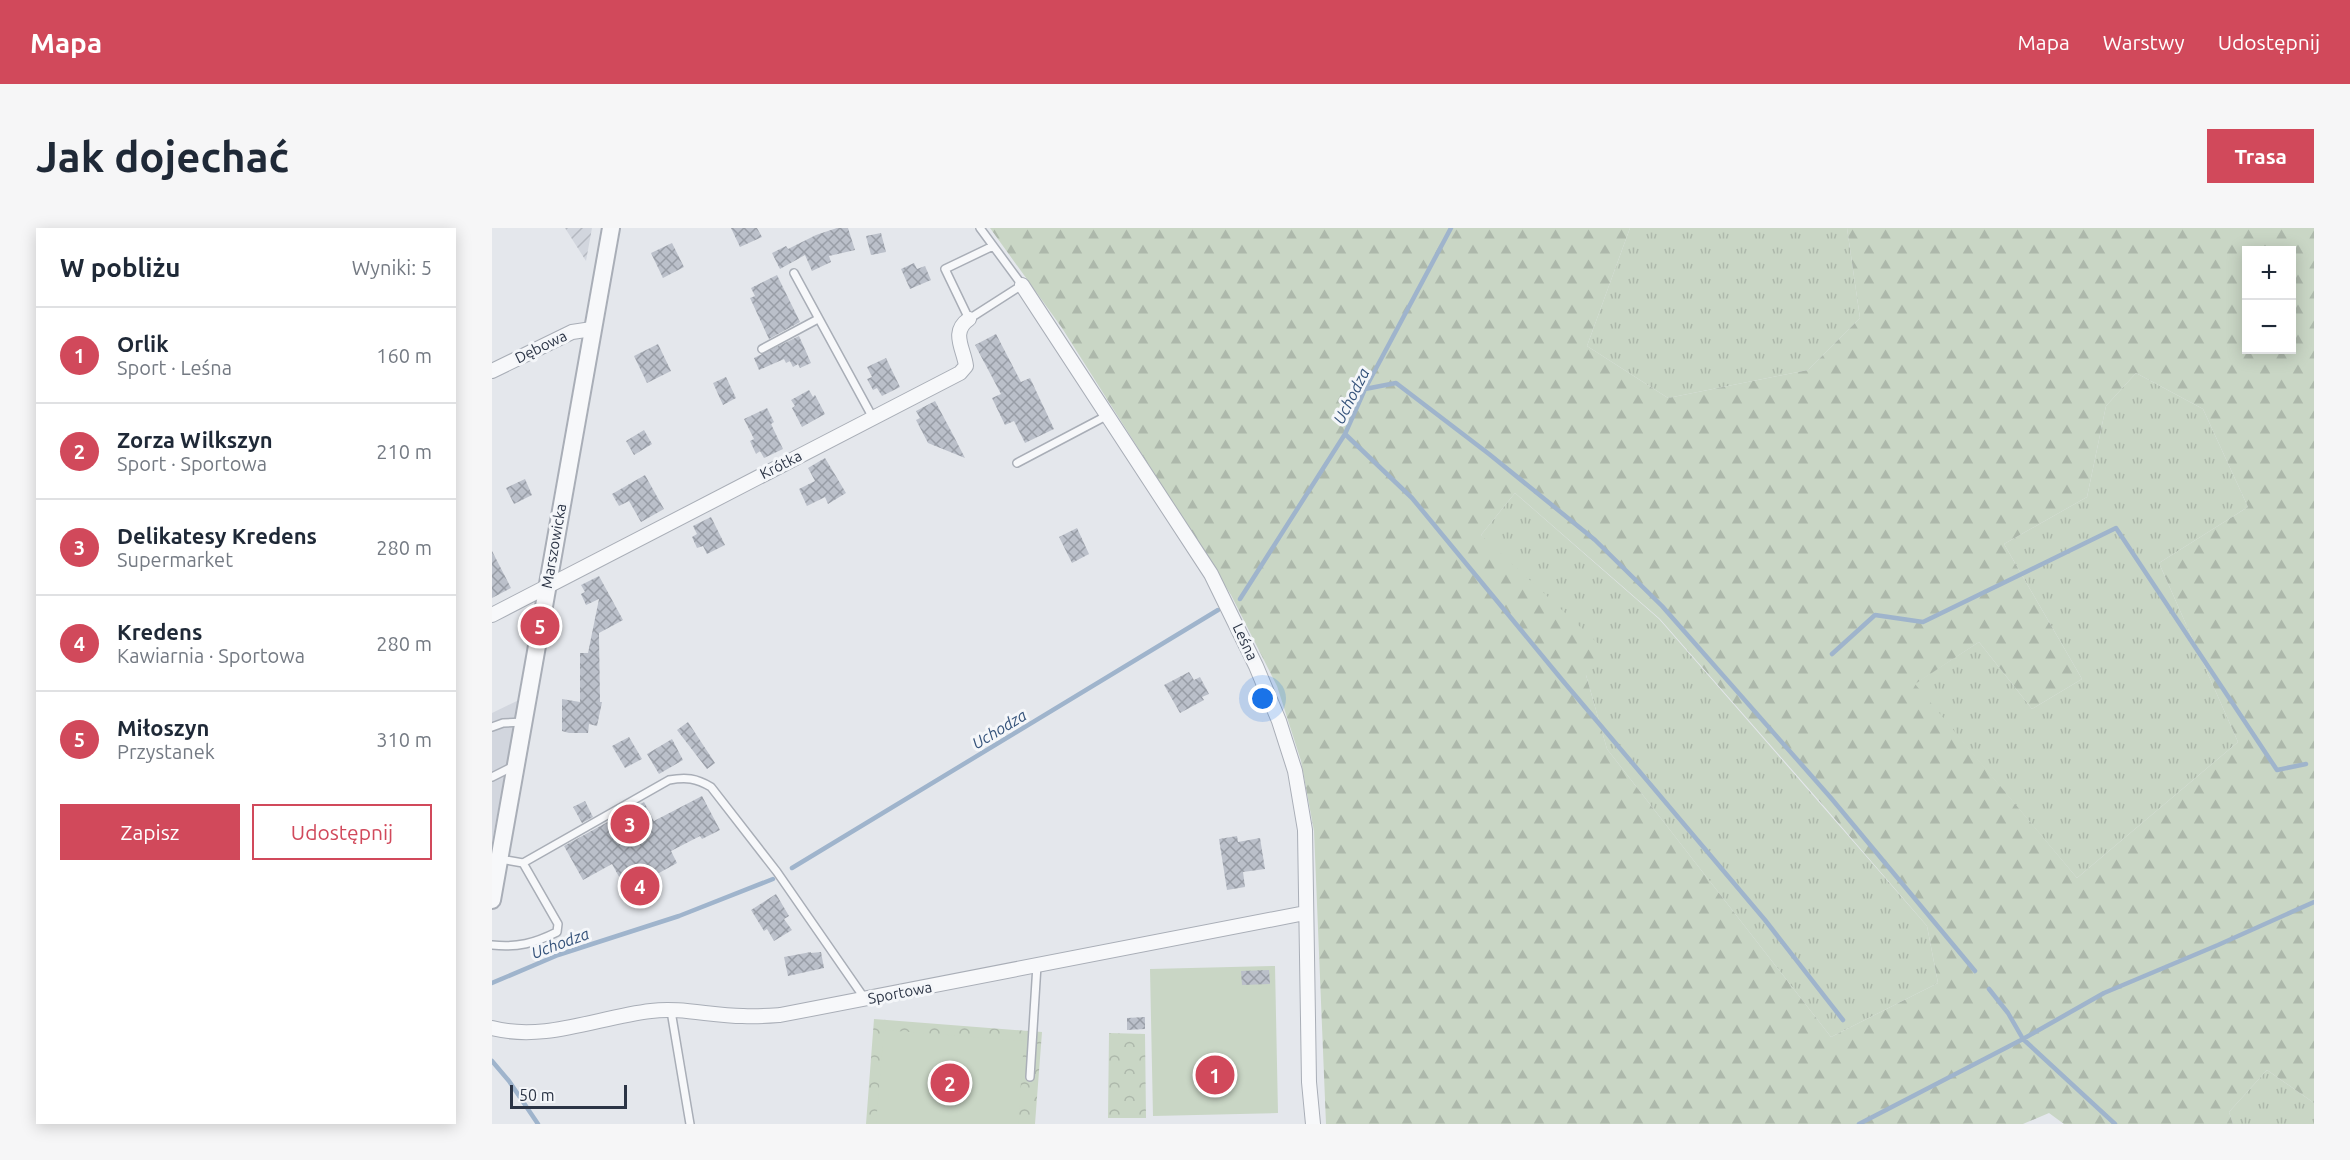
<!DOCTYPE html>
<html lang="pl">
<meta charset="utf-8">
<style>
body{margin:0;font-family:Ubuntu,sans-serif;background:#f6f6f7;color:#1f2937}
.controls{position:absolute;right:18px;top:18px;display:grid;overflow:hidden;border-radius:0px;box-shadow:0 3px 15px #0003}
.controls button{width:54px;height:54px;display:grid;place-items:center;padding:0;border:0;border-bottom:2px solid #e0e1e3;background:#fff;color:#1f2937;font:30px sans-serif}
.scale{position:absolute;left:18px;bottom:15px;width:117px;box-sizing:border-box;padding-left:6px;border:3px solid #2b3445;border-top:0;font-size:16px;line-height:21px;white-space:nowrap;color:#2b3445;-webkit-text-stroke:4px #f4f6f9;paint-order:stroke}
.you{position:absolute;left:771px;top:471px;width:21px;height:21px;margin:-15px;border:4px solid #fff;border-radius:50%;background:#1a73e8;box-shadow:0 0 0 9px #1a73e833}
.badge{display:grid;place-items:center;width:39px;height:39px;border-radius:50%;background:#d1495b;color:#fff;font-size:20px;font-weight:700}
.pin{position:absolute;translate:-50% -50%;border:3px solid #fff;box-shadow:0 2px 6px #0006}
.list{margin:0;padding:0;list-style:none}
h2{display:flex;justify-content:space-between;align-items:center;height:78px;margin:0;padding:0 24px;font-size:26px}
h2 small{font-size:20px;font-weight:400;color:#747a83}
.list li{display:grid;grid-template-columns:39px 1fr auto;gap:18px;align-items:center;box-sizing:border-box;height:96px;padding:0 24px;border-top:2px solid #e0e1e3}
.list b{display:block;font-size:22px;white-space:nowrap}
.list p{margin:0;font-size:20px;white-space:nowrap;color:#747a83}
.list em{font-size:20px;font-style:normal;color:#747a83}
.actions{display:flex;gap:12px;padding:18px 24px}
.actions a{flex:1;padding:14px 0;border:2px solid #d1495b;border-radius:0px;text-align:center;font-size:21px;color:#d1495b}
.actions .main{background:#d1495b;color:#fff}
.map{position:relative;flex:none;width:1822px;height:896px;overflow:hidden;border-radius:0px}
header{display:flex;align-items:center;gap:36px;box-sizing:border-box;height:84px;padding:0 30px;background:#d1495b;color:#fff}
header strong{font-size:28px}
nav{display:flex;gap:33px;margin-inline-start:auto;font-size:21px}
.intro{display:flex;align-items:center;justify-content:space-between;box-sizing:border-box;height:144px;padding:0 36px}
h1{margin:0;font-size:42px}
.button{padding:15px 27px;border-radius:0px;background:#d1495b;color:#fff;font-size:21px;font-weight:700}
main{display:flex;gap:36px;padding:0 36px}
aside{flex:1;background:#fff;border-radius:0px;box-shadow:0 3px 15px #0003}
.map>svg:first-child{display:block}
.built{fill:#d2d6de}
.industrial{fill:url(#industrial-furrows)}
.grass{fill:url(#grass-tufts)}
.forest{fill:url(#forest-firs);fill-rule:evenodd}
.park{fill:url(#park-crowns)}
.pitch{fill:#c9d6c5}
.lines{fill:none;stroke-linecap:round;stroke-linejoin:round}
.stream{stroke:#9fb4cc;stroke-width:4.5}
.building{fill:url(#building-cross-hatch)}
.service-casing{stroke:#a9aeb7;stroke-width:10}
.minor-casing{stroke:#a9aeb7;stroke-width:16}
.tertiary-casing{stroke:#a9aeb7;stroke-width:20}
.service{stroke:#f7f8fa;stroke-width:7}
.minor{stroke:#f7f8fa;stroke-width:14}
.tertiary{stroke:#f7f8fa;stroke-width:16}
.labels{text-anchor:middle;stroke-width:6;stroke-linejoin:round;paint-order:stroke}
.street-label{font-size:15px;fill:#2b3445;stroke:#f4f6f9}
.water-label{font-size:16px;font-style:italic;fill:#34527a;stroke:#f4f6f9}
</style>
<header>
<strong>Mapa</strong>
<nav><a>Mapa</a><a>Warstwy</a><a>Udostępnij</a></nav>
</header>
<div class="intro"><h1>Jak dojechać</h1><a class="button">Trasa</a></div>
<main>
<aside>
<h2>W pobliżu<small>Wyniki: 5</small></h2>
<ul class="list">
<li><span class="badge">1</span><div><b>Orlik</b><p>Sport · Leśna</p></div><em>160 m</em></li>
<li><span class="badge">2</span><div><b>Zorza Wilkszyn</b><p>Sport · Sportowa</p></div><em>210 m</em></li>
<li><span class="badge">3</span><div><b>Delikatesy Kredens</b><p>Supermarket</p></div><em>280 m</em></li>
<li><span class="badge">4</span><div><b>Kredens</b><p>Kawiarnia · Sportowa</p></div><em>280 m</em></li>
<li><span class="badge">5</span><div><b>Miłoszyn</b><p>Przystanek</p></div><em>310 m</em></li>
</ul>
<div class="actions"><a class="main">Zapisz</a><a>Udostępnij</a></div>
</aside>
<div class="map">
<svg width="1822" height="896" viewBox="0 0 1822 896">
<defs>
<pattern id="industrial-furrows" width="10" height="10" patternUnits="userSpaceOnUse" patternTransform="scale(1.5)"><rect width="10" height="10" fill="#d2d6de"/><path d="M-1 1l2-2M0 10L10 0M9 11l2-2" fill="none" stroke="#b4b8c0"/></pattern>
<pattern id="grass-tufts" width="24" height="20" patternUnits="userSpaceOnUse" patternTransform="scale(1.5)"><rect width="24" height="20" fill="#c9d6c5"/><path d="M3 7l-1-3M5 7V3M7 7l1-3M15 17l-1-3M17 17v-4M19 17l1-3" fill="none" stroke="#adb8ab"/></pattern>
<pattern id="forest-firs" width="22" height="20" patternUnits="userSpaceOnUse" patternTransform="scale(1.5)"><rect width="22" height="20" fill="#c9d6c5"/><path d="M5 1l3.5 6h-7zM16 11l3.5 6h-7z" fill="#adb8ab"/></pattern>
<pattern id="park-crowns" width="20" height="18" patternUnits="userSpaceOnUse" patternTransform="scale(1.5)"><rect width="20" height="18" fill="#c9d6c5"/><path d="M2 6a3 3 0 1 1 6 0M12 15a3 3 0 1 1 6 0" fill="none" stroke="#adb8ab"/></pattern>
<pattern id="building-cross-hatch" width="8" height="8" patternUnits="userSpaceOnUse" patternTransform="scale(1.5)"><rect width="8" height="8" fill="#bbc0ca"/><path d="M0 0l8 8M0 8l8-8" fill="none" stroke="#989da6"/></pattern>
</defs>
<rect width="100%" height="100%" fill="#e4e7ec"/>
<path class="built" d="M27 472 0 614V485Z"/>
<path class="industrial" d="M73 0H100L94 33Z"/>
<path class="grass" d="M1138 0H1355L1368 90 1316 142 1176 170 1095 118Z
M1644 145 1711 181 1756 279 1667 335 1746 514 1585 650 1422 456 1487 414 1540 481 1590 451 1512 316 1595 269 1614 178Z
M1023 265 1167 391 1435 698 1446 755 1339 809 1115 521 1094 447 989 307Z
M1775 842 1822 875V896H1741L1737 884Z"/>
<path class="forest" d="M498 0H1138L1095 118 1176 170 1316 142 1368 90 1355 0H1822V875L1775 842 1737 884 1741 896H1572L1557 885 1531 896H834L822 603 809 533 785 458 739 367 570 100ZM1754 22H1800V122H1754ZM1644 145 1711 181 1756 279 1667 335 1746 514 1585 650 1423 456 1487 414 1540 481 1590 451 1512 316 1595 269 1614 178ZM1023 265 1168 391 1330 576 1435 698 1446 755 1339 809 1115 521 1094 447 1112 421 989 307Z"/>
<path class="park" d="M382 791 550 804 543 896H374Z
M617 805 653 806 654 890H616Z"/>
<path class="pitch" d="M783 738 786 885 661 888 658 741Z
M392 802 532 813 526 896H384Z"/>
<g class="lines">
<path class="stream" d="M873 161 904 155 997 226 1103 312 1170 378 1339 570 1483 743
M853 206 920 270 1071 453 1273 692 1351 792
M748 371 853 206 873 161 959 0
M1340 426 1383 387 1431 394 1624 300 1785 542 1814 536
M300 640 726 382
M0 755 66 727 187 688 281 651
M1497 761 1516 785 1531 811 1612 765 1726 717 1822 674
M0 833 17 853 46 896
M1367 896 1531 811 1623 896"/>
</g>
<path class="building" d="M239 0H265L270 9 248 19Z
M345 0H356L363 22 337 28 339 34 320 43 313 27 288 41 280 25 294 18 296 21 324 7Z
M389 5 394 24 379 27 374 8Z
M180 15 192 39 171 50 159 25Z
M422 35 425 41 433 38 439 52 418 61 409 41Z
M285 47 308 94 277 111 258 70 263 68 259 60Z
M504 106 529 154 538 150 562 201 533 215 522 193 513 197 500 170 509 166 483 117Z
M307 108 319 135 308 140 306 136 301 139 298 133 294 135 292 131 267 142 262 130Z
M166 116 179 143 155 155 142 128Z
M394 130 408 159 390 168 385 160 381 162 375 151 380 149 375 139Z
M234 149 244 170 231 177 221 155Z
M317 162 321 169 323 167 333 186 310 199 300 180 303 178 299 172Z
M443 173 458 201 473 230 436 215 424 192 428 190 424 183Z
M275 180 282 194 279 196 291 221 272 230 268 223 264 226 258 213 262 211 252 191Z
M152 202 160 216 142 227 134 213Z
M333 230 354 265 336 276 333 269 315 278 307 261 323 253 316 240Z
M153 247 172 281 149 294 137 273 127 278 120 266Z
M33 251 40 267 22 276 14 260Z
M219 289 233 317 215 326 211 318 205 320 200 309 205 306 201 298Z
M585 300 597 326 580 335 567 309Z
M0 323 19 360 0 370Z
M107 348 131 392 107 405 108 474H110L105 498 97 496 96 505H77L70 503V471L88 474V425H96L107 371 94 377 89 366 93 364 89 357Z
M697 444 702 452 708 449 717 466 710 469 712 472 688 485 672 457Z
M196 494 223 535 215 541 185 502Z
M137 509 150 531 133 540 120 518Z
M180 511 191 532 167 546 155 526Z
M210 568 228 602 210 611 208 608 179 623 185 635 158 650 165 661 141 674 120 636 91 652 72 618 152 574 162 593Z
M93 573 101 589 90 595 81 579Z
M745 608 746 614 768 610 773 641 751 644 753 659 735 662 727 611Z
M284 666 297 688 292 691 300 702 282 713 275 701 272 703 259 682Z
M319 724V725L329 724 332 740 296 748 292 729Z
M777 742 778 756 750 757 749 743Z
M653 789V801L635 802V790Z"/>
<g class="lines">
<defs>
<path id="service" d="M488 0 530 57 477 91 453 41 501 18
M302 45 381 190
M270 121 326 91
M525 235 616 187
M0 499 11 495 32 494
M0 549 18 540 23 541
M31 635 177 552C194 549 204 550 219 559L285 644 373 771
M0 717C25 720 43 715 65 704L66 696 31 635 8 631
M179 783 198 896
M538 849 545 737"/>
<path id="minor" d="M530 57 719 346 764 438 787 493 803 543 813 602 817 854 821 896
M0 143 80 104 100 101
M0 387 468 145 474 138C472 121 458 104 477 91
M0 800C53 814 106 789 159 783 189 779 220 788 251 788 263 789 275 788 288 787L813 685"/>
<path id="tertiary" d="M0 672 119 0"/>
</defs>
<use href="#service" class="service-casing"/>
<use href="#minor" class="minor-casing"/>
<use href="#tertiary" class="tertiary-casing"/>
<use href="#service" class="service"/>
<use href="#minor" class="minor"/>
<use href="#tertiary" class="tertiary"/>
</g>
<g class="labels">
<g class="street-label">
<text transform="translate(49 119) rotate(-26)" y="5">Dębowa</text>
<text transform="translate(289 237) rotate(-27)" y="5">Krótka</text>
<text transform="translate(62 318) rotate(-80)" y="5">Marszowicka</text>
<text transform="translate(753 414) rotate(65)" y="5">Leśna</text>
<text transform="translate(408 765) rotate(-11)" y="5">Sportowa</text>
</g>
<g class="water-label">
<text transform="translate(859 168) rotate(-63)" y="6">Uchodza</text>
<text transform="translate(507 501) rotate(-31)" y="6">Uchodza</text>
<text transform="translate(68 715) rotate(-20)" y="6">Uchodza</text>
</g>
</g>
</svg>
<div class="controls">
<button>+</button>
<button>−</button>
</div>
<div class="scale">50 m</div>
<div class="you"></div>
<div class="pin badge" style="left:723px;top:847px">1</div>
<div class="pin badge" style="left:458px;top:855px">2</div>
<div class="pin badge" style="left:138px;top:596px">3</div>
<div class="pin badge" style="left:148px;top:658px">4</div>
<div class="pin badge" style="left:48px;top:398px">5</div>
</div>
</main>
